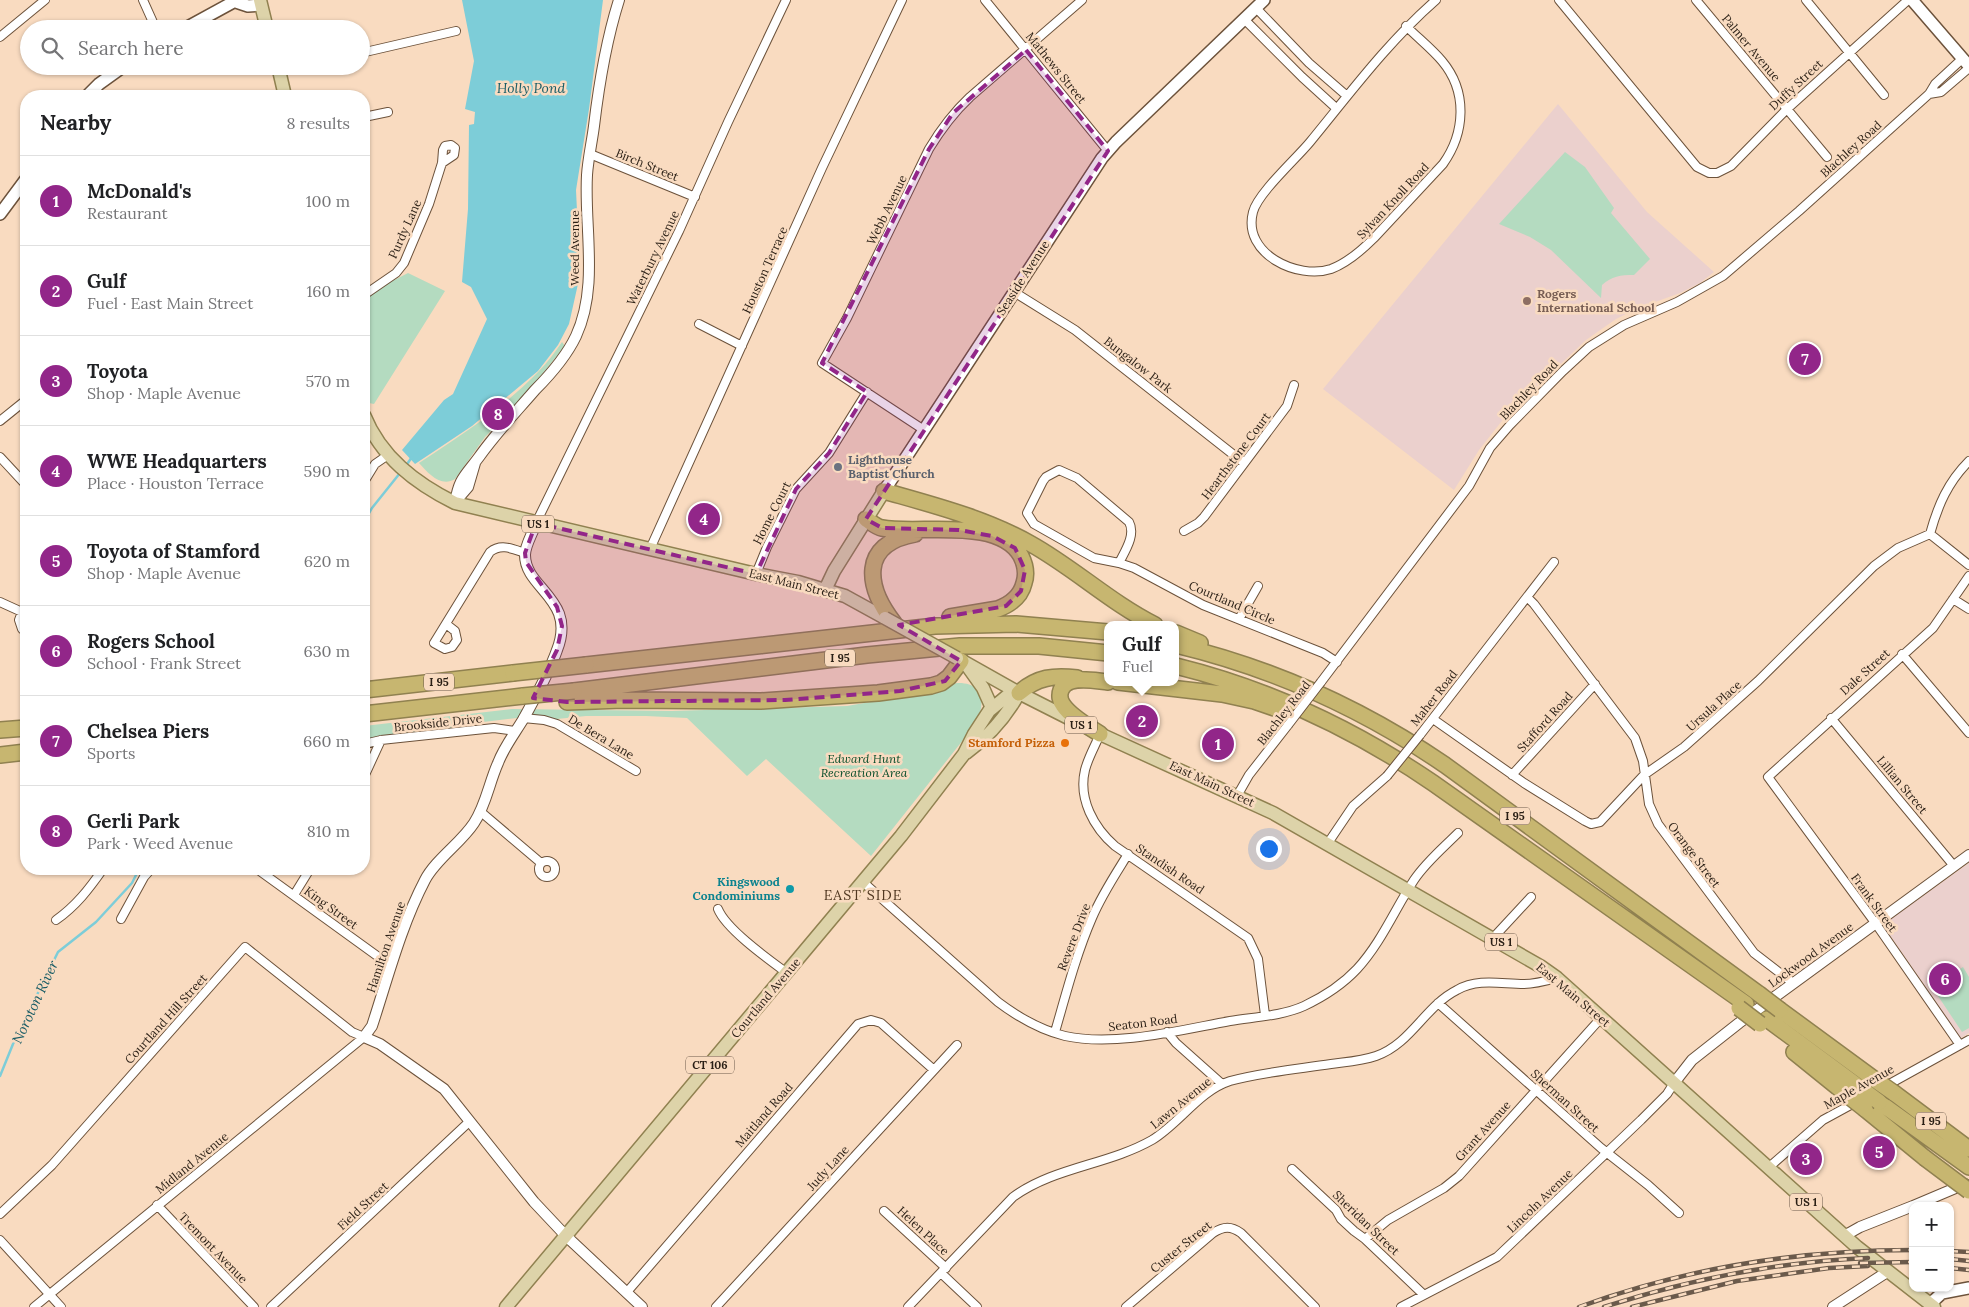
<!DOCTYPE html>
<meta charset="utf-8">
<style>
body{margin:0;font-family:Lora,serif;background:#f6f6f6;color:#202124}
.controls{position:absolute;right:15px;bottom:15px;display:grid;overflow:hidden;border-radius:10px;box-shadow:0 1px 4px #0004}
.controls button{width:45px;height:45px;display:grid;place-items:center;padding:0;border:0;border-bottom:1px solid #e0e0e0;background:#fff;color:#202124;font:25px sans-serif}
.you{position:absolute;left:1268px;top:848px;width:18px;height:18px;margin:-12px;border:4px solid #fff;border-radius:50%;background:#1a73e8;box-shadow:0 0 0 8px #1a73e833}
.badge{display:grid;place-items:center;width:32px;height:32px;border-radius:50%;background:#922689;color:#fff;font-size:16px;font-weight:700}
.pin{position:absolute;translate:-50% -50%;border:2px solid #fff;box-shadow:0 1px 5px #0006}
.popup{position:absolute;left:1104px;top:621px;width:75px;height:65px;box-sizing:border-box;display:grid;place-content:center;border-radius:10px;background:#fff;filter:drop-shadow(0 1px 4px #0005);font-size:16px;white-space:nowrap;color:#757577}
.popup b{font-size:19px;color:#202124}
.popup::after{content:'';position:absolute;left:50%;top:100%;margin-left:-10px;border:10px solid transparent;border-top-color:#fff}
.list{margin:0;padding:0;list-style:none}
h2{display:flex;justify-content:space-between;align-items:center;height:65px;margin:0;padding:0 20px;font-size:21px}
h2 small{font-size:16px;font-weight:400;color:#757577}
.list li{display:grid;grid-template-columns:32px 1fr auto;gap:15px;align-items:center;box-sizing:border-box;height:90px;padding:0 20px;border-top:1px solid #e0e0e0}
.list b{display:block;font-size:19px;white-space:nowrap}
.list p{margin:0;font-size:16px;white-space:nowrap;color:#757577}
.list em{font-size:16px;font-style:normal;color:#757577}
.icon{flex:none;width:28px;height:28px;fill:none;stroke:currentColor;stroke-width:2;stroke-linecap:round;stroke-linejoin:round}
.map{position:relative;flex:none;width:1969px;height:1307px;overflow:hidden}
.search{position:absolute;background:#fff;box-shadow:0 1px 4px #0004;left:20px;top:20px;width:350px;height:55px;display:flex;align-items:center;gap:12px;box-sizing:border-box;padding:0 18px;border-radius:28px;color:#757577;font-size:19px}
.panel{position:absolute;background:#fff;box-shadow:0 1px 4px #0004;left:20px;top:90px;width:350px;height:785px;border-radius:20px}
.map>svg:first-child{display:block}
.education{fill:#ebd0cd}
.green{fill:#b4dbc0}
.water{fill:#7dcdd8}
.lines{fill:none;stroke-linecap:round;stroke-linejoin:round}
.stream{stroke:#7dcdd8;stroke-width:2.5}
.minor-casing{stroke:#6c523b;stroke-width:10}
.tertiary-casing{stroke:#6c523b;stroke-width:12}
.secondary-casing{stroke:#6c523b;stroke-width:14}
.primary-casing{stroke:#908150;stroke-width:15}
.motorway-casing{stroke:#908150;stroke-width:18}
.minor{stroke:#fff;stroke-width:8}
.tertiary{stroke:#fff;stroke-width:10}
.secondary{stroke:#fff;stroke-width:11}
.primary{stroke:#ddd3a9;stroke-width:12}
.motorway{stroke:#c7b670;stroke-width:15}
.rail-casing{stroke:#6b5a4b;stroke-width:4.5}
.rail{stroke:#f9dbc0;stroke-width:2.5;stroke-dasharray:8;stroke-linecap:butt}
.minor-bridge-casing{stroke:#6c523b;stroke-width:10;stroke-linecap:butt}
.primary-bridge-casing{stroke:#908150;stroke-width:15;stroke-linecap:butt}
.motorway-bridge-casing{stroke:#908150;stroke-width:18;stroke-linecap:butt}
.minor-bridge{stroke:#fff;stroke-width:8}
.primary-bridge{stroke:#ddd3a9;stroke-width:12}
.motorway-bridge{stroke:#c7b670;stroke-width:15}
.marked{fill:#922689;fill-opacity:0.2;stroke:#922689;stroke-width:4;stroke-dasharray:10 6;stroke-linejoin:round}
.education-dot{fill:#8d6e63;stroke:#f9dbc0;stroke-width:2}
.worship-dot{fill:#6b7280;stroke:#f9dbc0;stroke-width:2}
.food-dot{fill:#e8710a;stroke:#f9dbc0;stroke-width:2}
.culture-dot{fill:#0f9aa8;stroke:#f9dbc0;stroke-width:2}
.labels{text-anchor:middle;stroke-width:5;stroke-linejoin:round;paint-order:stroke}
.shield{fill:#f9dbc0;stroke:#685748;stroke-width:1}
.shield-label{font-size:11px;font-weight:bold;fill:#2a1f15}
.street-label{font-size:12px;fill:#2a1f15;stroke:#f9dbc0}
.education-label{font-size:12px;font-weight:bold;fill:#785e54;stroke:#f9dbc0;text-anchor:start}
.worship-label{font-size:12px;font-weight:bold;fill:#5b616d;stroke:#f9dbc0;text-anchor:start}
.food-label{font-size:12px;font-weight:bold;fill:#c56008;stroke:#f9dbc0;text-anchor:end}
.park-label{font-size:12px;font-style:italic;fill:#0a4e2b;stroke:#f9dbc0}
.culture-label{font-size:12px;font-weight:bold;fill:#0d838f;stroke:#f9dbc0;text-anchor:end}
.water-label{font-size:14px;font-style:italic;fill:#195c65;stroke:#f9dbc0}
.neighbourhood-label{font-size:14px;letter-spacing:1px;fill:#513821;stroke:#f9dbc0}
</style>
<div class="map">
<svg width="1969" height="1307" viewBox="0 0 1969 1307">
<rect width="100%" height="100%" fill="#f9dbc0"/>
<path class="education" d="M1558 104 1647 212 1714 272 1700 283 1680 293 1636 309 1616 319 1586 340 1505 417 1479 450 1454 490 1323 389Z
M1969 863V1033L1961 1038 1883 925Z"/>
<path class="green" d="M1565 152 1585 167 1614 208 1611 213 1650 259 1634 275C1620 275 1612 276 1602 285L1601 298 1551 250 1530 237 1499 224Z
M408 273 445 291 374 404 369 403 364 388V298L369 293Z
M562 342 565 346 520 402 485 437 455 479C441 488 428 473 419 463 460 436 503 408 538 372 547 363 555 352 562 342Z
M957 683C985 682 986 705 975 725L871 856 766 759 747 776 687 718 646 716H586L557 719 517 718 483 722 389 739 364 741V726L512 709 672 711 847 706 922 693Z
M1963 967 1969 977V1028L1962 1032 1932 987Z"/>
<path class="water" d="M462 0H603L589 109 576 190 580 275 569 324 558 345 538 371 472 426 415 464 402 450 444 400 453 394 487 319 471 287 462 282 468 209 469 125 474 124 475 112 465 109 474 61Z"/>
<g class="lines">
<path class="stream" d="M405 467 412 457
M364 522 372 508 400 473
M0 1076 13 1044 58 952 96 922 132 883 139 869"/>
<defs>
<path id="minor" d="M143 0 156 29
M985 0 1108 151
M1559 0 1697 167 1709 173H1717L1731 166 1787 109 1908 0
M1696 0 1827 157
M1806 0 1884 95
M1256 8 1309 63 1347 96
M1244 19 1302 77 1336 108
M1406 26C1418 38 1432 49 1442 61 1468 92 1465 133 1443 164L1374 238C1362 250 1347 263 1331 269 1298 280 1242 254 1253 212 1258 193 1296 159 1310 142 1351 92 1388 42 1436 0
M0 37 45 0
M361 53 456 31
M279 72 304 66
M1929 94 1941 92 1969 68
M364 117 388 112
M590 154 695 197
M1014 292 1075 330 1244 463
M364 295 396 273 404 263 429 204 442 163 443 150 445 146 451 145 455 148 454 155 442 163
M699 324 742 346
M0 421 26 400
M924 430 822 363 847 318 929 149C941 129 953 113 970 97L1082 0
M0 457 26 485
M1059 470 1077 478 1129 522C1136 535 1125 551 1119 563L1094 558 1034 524 1027 513 1043 481 1046 477Z
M364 482 375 464 388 455
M536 523 679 231 728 122 786 0
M1184 531 1198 523 1204 517 1287 406 1294 385
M1930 534 1969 565
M650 549 822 168 902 0
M1119 563 1134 568 1203 605 1323 653 1337 662
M756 574 767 547 796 489 829 453 867 392
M1527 597 1534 604 1635 738 1643 761 1649 804 1658 824 1754 953 1793 983
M1953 599 1969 609
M0 602 22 612
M26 609 22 612 19 620 22 629 26 632
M1239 619 1258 586
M446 624 455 631 457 640 452 647 445 649 434 643 490 552C501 543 513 549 525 553
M1902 654 1969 733
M1321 682 1469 486 1490 448 1510 425 1563 371 1589 347 1624 325 1677 302 1723 276 1799 211 1929 94 1935 84 1962 59
M523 718 544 720 557 724 636 771
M1831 718 1954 866
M1433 719 1524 783 1585 821 1591 824 1600 822 1644 775 1684 747 1758 681 1874 566 1898 548 1930 534C1938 505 1948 482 1969 461
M1100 734C1095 746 1088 758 1085 770 1078 799 1094 828 1115 846L1248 938 1258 959 1265 1015
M1420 735 1554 562
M364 744 381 740 494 728 515 731
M1512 775 1595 684
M364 777 381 740
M1237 796 1249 775 1288 725
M481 812 541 863
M1328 843 1353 806 1387 776
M539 869a8 8 0 1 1 16 0a8 8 0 1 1-16 0Z
M257 869 391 966
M863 882 998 1002C1018 1017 1040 1030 1065 1036 1115 1047 1180 1030 1230 1021 1254 1017 1282 1016 1304 1006 1323 997 1343 984 1357 969 1381 943 1395 909 1414 880 1426 862 1443 848 1458 833
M294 895 310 869
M718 909C726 929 768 959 787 973
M121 919 144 877 151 869
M56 920C76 906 89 889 103 869
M1493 938 1531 897
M1438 1003 1601 1148 1648 1185 1679 1213
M1055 1032C1066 994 1076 955 1092 918 1101 896 1115 875 1128 854
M1167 1032 1176 1043 1222 1084
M1960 1045 1876 924 1768 777 1933 628 1969 576
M1884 1087 1969 1040
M1768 1168 1823 1120 1856 1102
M1292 1169 1336 1210 1341 1219 1354 1231 1365 1239 1424 1295
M157 1205 254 1307
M884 1211 946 1268
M0 1214 52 1165 245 947 352 1032 364 1037
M1365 1239 1388 1220 1444 1188 1459 1176 1601 1018
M0 1240 61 1307
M941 1273 977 1307
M627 1292 858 1024 871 1020 881 1023 934 1070
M34 1307 364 1037
M271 1307 470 1121
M716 1307 957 1045
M908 1307 1013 1197C1054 1167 1108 1165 1152 1140 1180 1123 1199 1091 1230 1081 1263 1072 1298 1069 1331 1064 1346 1062 1362 1061 1376 1056 1411 1044 1425 1006 1457 990 1478 978 1501 984 1524 984 1535 984 1546 981 1557 978
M1126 1307 1213 1233C1224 1226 1231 1226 1241 1233L1315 1307
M1401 1307 1497 1257 1641 1120 1667 1094 1674 1083"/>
<path id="tertiary" d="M455 502 468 487 475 463
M455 503C459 478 465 476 479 457 496 433 516 412 535 390 551 374 566 357 576 336 599 286 584 228 587 175 588 159 592 142 594 126 599 84 606 41 619 0
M536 523C533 533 525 545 525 555 525 589 577 599 557 650 549 673 536 696 524 718 515 733 504 747 498 763 489 783 486 805 474 823 461 843 436 859 425 880 401 926 388 977 372 1026L364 1037 380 1044 444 1089 534 1202 566 1236 642 1307
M1674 1083 1692 1060 1739 1023 1969 855
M1913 1206 1965 1184
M1844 1236 1860 1227 1913 1206
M1833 1307 1887 1272"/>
<path id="secondary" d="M1912 0 1969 66
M236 2 248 6 261 5
M184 29 237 0
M87 96 99 84 124 66
M0 214 26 179
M884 491 1102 158 1116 142 1264 0
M1930 1304 1942 1293 1969 1288"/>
<path id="primary" d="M260 0 267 29
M278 66 285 96
M364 415C381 457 415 483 455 503L756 574 798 582 845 596 885 618
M825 590 834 571 884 491
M957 658 1019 693 1100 734 1273 813 1540 966 1557 978 1857 1247 1934 1307
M968 667 983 688 992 708
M966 753C988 737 1006 717 1019 693
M506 1307 901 836 964 754 974 734 989 711 1007 696 1019 693"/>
<path id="motorway" d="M884 491C933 505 985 518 1031 544 1074 568 1111 603 1155 625
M866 519C871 522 876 527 882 528 919 535 999 516 1021 556 1025 564 1027 574 1024 583 1021 596 1011 604 998 609L950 617
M894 623C866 587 859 544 915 534
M1176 633 1200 643
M1176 645C1272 668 1363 709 1445 765L1759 994
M586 665 935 626 1016 624 1108 632
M1176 666C1269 689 1354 729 1433 783L1746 1004
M1118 682 1222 694 1254 701 1286 712
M364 690 513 673
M574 691 867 655 960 646H1039L1108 653
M1019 693C1037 677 1054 675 1077 678
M567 702 623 700 761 701 878 693 931 686 941 683 949 677 961 661
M364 714 523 696
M0 730 26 728
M1100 734C1088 726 1071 717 1063 705 1060 701 1059 695 1061 690 1067 674 1095 681 1108 682
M0 755 26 752
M1780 1010 1874 1079
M1767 1019 1859 1087
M1794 1052 1846 1094
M1894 1093 1969 1149
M1879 1102 1969 1167
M1865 1109 1925 1158"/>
</defs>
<use href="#minor" class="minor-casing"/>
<use href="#tertiary" class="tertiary-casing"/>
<use href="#secondary" class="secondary-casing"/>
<use href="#primary" class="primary-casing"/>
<use href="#motorway" class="motorway-casing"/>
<use href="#minor" class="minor"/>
<use href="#tertiary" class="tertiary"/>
<use href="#secondary" class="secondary"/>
<use href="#primary" class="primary"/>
<use href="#motorway" class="motorway"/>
<defs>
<path id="rail" d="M1950 1251 1969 1252
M1950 1259 1969 1261
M1860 1263 1913 1262
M1950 1268 1969 1270
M1579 1307C1686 1268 1799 1250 1913 1250
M1604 1307C1690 1279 1778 1262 1868 1258
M1632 1307 1737 1281 1829 1268 1868 1266"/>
</defs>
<use href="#rail" class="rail-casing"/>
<use href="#rail" class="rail"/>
<defs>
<path id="minor-bridge" d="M1288 725 1321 682
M1387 776 1420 735"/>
<path id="primary-bridge" d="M885 618 957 658"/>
<path id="motorway-bridge" d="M513 673 586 665
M523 696 574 691
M1759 994 1780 1010
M1739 1008 1760 1024
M1874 1079 1894 1093
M1859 1087 1879 1102
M1846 1094 1865 1109
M1925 1158 1969 1191"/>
</defs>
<use href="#minor-bridge" class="minor-bridge-casing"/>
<use href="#primary-bridge" class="primary-bridge-casing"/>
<use href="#motorway-bridge" class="motorway-bridge-casing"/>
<use href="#minor-bridge" class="minor-bridge"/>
<use href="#primary-bridge" class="primary-bridge"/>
<use href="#motorway-bridge" class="motorway-bridge"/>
</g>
<path class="marked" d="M1026 50 1108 151 866 519 882 528 959 530 992 536 1015 548 1025 570 1021 591 1006 606 899 625 961 661 945 681 900 691 785 700 567 702 533 698 557 650 562 626 557 607 526 562 525 553 536 523 756 574 796 489 829 453 867 392 822 363 929 149 953 113Z"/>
<circle class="education-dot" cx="1527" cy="301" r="5"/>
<circle class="worship-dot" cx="838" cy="467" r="5"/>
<circle class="food-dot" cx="1065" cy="743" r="5"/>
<circle class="culture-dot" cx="790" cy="889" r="5"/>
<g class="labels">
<g class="shield">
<rect x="522" y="515.5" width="32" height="17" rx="4"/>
<rect x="825" y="649.5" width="30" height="17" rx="4"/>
<rect x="424" y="673.5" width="30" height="17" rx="4"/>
<rect x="1065" y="716.5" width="32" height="17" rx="4"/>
<rect x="1500" y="807.5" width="30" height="17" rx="4"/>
<rect x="1485" y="933.5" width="32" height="17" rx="4"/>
<rect x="686" y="1056.5" width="48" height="17" rx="4"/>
<rect x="1916" y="1112.5" width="30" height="17" rx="4"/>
<rect x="1790" y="1193.5" width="32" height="17" rx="4"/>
</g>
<g class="shield-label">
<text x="538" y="528">US 1</text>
<text x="840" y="662">I 95</text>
<text x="439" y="686">I 95</text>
<text x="1081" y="729">US 1</text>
<text x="1515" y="820">I 95</text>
<text x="1501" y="946">US 1</text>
<text x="710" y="1069">CT 106</text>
<text x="1931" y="1125">I 95</text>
<text x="1806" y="1206">US 1</text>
</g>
<g class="street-label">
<text transform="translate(1751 48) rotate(50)" y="4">Palmer Avenue</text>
<text transform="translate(1056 68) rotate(51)" y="4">Mathews Street</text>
<text transform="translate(1796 85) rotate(-43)" y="4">Duffy Street</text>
<text transform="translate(1851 149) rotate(-42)" y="4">Blachley Road</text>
<text transform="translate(647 165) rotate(22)" y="4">Birch Street</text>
<text transform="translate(1393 201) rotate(-47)" y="4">Sylvan Knoll Road</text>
<text transform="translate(887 210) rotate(-64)" y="4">Webb Avenue</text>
<text transform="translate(405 229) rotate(-66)" y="4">Purdy Lane</text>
<text transform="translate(575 248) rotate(-90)" y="4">Weed Avenue</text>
<text transform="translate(653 258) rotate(-64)" y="4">Waterbury Avenue</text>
<text transform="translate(765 270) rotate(-66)" y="4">Houston Terrace</text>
<text transform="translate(1023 278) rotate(-57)" y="4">Seaside Avenue</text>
<text transform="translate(1138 365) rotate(38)" y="4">Bungalow Park</text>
<text transform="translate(1529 390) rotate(-46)" y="4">Blachley Road</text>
<text transform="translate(1236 456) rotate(-53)" y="4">Hearthstone Court</text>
<text transform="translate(772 513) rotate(-63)" y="4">Home Court</text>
<text transform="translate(794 584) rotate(14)" y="4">East Main Street</text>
<text transform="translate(1232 603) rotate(23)" y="4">Courtland Circle</text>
<text transform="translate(1865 672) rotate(-42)" y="4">Dale Street</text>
<text transform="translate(1434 698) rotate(-52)" y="4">Maher Road</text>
<text transform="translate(1714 706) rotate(-42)" y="4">Ursula Place</text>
<text transform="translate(1284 713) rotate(-52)" y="4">Blachley Road</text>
<text transform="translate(1545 722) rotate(-48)" y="4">Stafford Road</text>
<text transform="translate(438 723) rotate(-6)" y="4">Brookside Drive</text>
<text transform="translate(601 737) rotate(31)" y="4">De Bera Lane</text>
<text transform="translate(1212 784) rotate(25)" y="4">East Main Street</text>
<text transform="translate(1902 785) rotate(50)" y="4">Lillian Street</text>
<text transform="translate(1694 855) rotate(53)" y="4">Orange Street</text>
<text transform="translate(1170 869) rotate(34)" y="4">Standish Road</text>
<text transform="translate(1874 903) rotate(54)" y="4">Frank Street</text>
<text transform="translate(331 908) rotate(36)" y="4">King Street</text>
<text transform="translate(1074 937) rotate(-69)" y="4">Revere Drive</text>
<text transform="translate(386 947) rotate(-71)" y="4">Hamilton Avenue</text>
<text transform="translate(1811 955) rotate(-36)" y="4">Lockwood Avenue</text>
<text transform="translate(1573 995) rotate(40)" y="4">East Main Street</text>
<text transform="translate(766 998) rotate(-50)" y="4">Courtland Avenue</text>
<text transform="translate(166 1019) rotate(-48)" y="4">Courtland Hill Street</text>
<text transform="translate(1143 1023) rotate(-7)" y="4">Seaton Road</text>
<text transform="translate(1859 1087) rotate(-29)" y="4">Maple Avenue</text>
<text transform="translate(1565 1101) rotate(42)" y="4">Sherman Street</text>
<text transform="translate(1181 1103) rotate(-39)" y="4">Lawn Avenue</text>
<text transform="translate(764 1115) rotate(-49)" y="4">Maitland Road</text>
<text transform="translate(1483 1131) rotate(-48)" y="4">Grant Avenue</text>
<text transform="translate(192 1163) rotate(-39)" y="4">Midland Avenue</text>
<text transform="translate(828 1168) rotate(-48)" y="4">Judy Lane</text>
<text transform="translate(1540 1201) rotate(-44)" y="4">Lincoln Avenue</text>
<text transform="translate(363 1206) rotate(-43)" y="4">Field Street</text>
<text transform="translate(1366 1223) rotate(44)" y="4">Sheridan Street</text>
<text transform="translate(923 1231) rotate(43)" y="4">Helen Place</text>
<text transform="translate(1181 1247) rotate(-39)" y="4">Custer Street</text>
<text transform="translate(213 1248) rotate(46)" y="4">Tremont Avenue</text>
</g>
<g class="education-label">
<text x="1537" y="298">Rogers<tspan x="1537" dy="14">International School</tspan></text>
</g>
<g class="worship-label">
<text x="848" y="464">Lighthouse<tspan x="848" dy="14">Baptist Church</tspan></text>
</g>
<g class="food-label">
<text x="1055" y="747">Stamford Pizza</text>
</g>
<g class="park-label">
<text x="864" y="763">Edward Hunt<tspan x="864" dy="14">Recreation Area</tspan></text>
</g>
<g class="culture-label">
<text x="780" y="886">Kingswood<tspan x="780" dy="14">Condominiums</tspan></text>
</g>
<g class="water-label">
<text x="531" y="93">Holly Pond</text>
<text transform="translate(35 1002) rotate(-65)" y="5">Noroton River</text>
</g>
<g class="neighbourhood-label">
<text x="863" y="900">EAST SIDE</text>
</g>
</g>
</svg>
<div class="controls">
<button>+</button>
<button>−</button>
</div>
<div class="you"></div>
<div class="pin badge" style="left:1218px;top:744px">1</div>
<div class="pin badge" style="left:1142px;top:721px">2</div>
<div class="popup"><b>Gulf</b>Fuel</div>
<div class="pin badge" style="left:1806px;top:1159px">3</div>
<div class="pin badge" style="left:704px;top:519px">4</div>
<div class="pin badge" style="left:1879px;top:1152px">5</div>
<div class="pin badge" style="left:1945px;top:979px">6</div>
<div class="pin badge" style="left:1805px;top:359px">7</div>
<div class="pin badge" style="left:498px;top:414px">8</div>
<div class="search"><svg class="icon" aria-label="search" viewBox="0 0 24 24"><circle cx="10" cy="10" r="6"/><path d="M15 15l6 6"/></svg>Search here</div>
<section class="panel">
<h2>Nearby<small>8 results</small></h2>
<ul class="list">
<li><span class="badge">1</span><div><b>McDonald's</b><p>Restaurant</p></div><em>100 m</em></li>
<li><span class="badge">2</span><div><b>Gulf</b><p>Fuel · East Main Street</p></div><em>160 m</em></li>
<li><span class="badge">3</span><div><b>Toyota</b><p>Shop · Maple Avenue</p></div><em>570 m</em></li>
<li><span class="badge">4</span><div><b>WWE Headquarters</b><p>Place · Houston Terrace</p></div><em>590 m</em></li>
<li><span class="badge">5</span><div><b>Toyota of Stamford</b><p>Shop · Maple Avenue</p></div><em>620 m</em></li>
<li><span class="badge">6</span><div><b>Rogers School</b><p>School · Frank Street</p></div><em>630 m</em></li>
<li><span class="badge">7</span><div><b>Chelsea Piers</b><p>Sports</p></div><em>660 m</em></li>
<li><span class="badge">8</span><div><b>Gerli Park</b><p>Park · Weed Avenue</p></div><em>810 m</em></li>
</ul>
</section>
</div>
